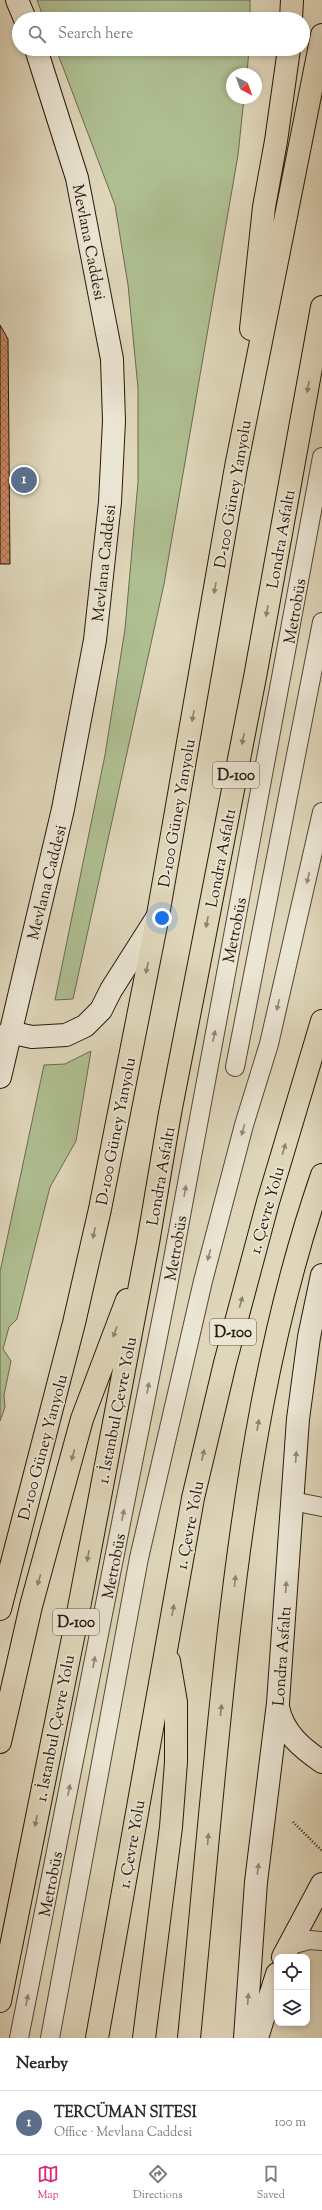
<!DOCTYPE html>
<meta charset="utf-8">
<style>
body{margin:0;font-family:"Sorts Mill Goudy",serif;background:#f2f2f3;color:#2b2b33}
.controls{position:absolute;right:12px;bottom:12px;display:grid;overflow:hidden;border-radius:8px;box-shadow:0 2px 6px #0003}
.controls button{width:36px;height:36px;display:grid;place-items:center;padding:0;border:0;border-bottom:1px solid #e1e1e2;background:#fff;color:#2b2b33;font:20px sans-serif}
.compass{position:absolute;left:226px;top:68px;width:36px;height:36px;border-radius:50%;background:#fff;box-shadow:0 2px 6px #0003;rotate:139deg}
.you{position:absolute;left:162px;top:918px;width:14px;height:14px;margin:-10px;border:3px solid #fff;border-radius:50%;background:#1a73e8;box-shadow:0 0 0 6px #1a73e833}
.badge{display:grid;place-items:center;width:26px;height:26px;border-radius:50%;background:#db2777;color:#fff;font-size:13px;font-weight:700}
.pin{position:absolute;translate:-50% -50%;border:2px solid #fff;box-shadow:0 1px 4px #0006}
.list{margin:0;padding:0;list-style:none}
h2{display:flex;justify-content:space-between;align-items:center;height:52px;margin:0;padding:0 16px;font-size:17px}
h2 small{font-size:13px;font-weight:400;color:#7c7c81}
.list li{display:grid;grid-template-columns:26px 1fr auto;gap:12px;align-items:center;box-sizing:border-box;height:64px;padding:0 16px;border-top:1px solid #e1e1e2}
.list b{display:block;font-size:15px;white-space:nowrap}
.list p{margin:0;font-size:13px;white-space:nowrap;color:#7c7c81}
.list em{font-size:13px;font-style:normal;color:#7c7c81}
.icon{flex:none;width:22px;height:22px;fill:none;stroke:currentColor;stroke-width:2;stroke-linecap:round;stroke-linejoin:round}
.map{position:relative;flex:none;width:322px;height:2038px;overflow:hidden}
.search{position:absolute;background:#fff;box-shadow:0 2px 6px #0003;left:12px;right:12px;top:12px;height:44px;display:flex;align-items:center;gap:10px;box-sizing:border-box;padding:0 14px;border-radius:22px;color:#7c7c81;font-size:15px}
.sheet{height:116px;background:#fff}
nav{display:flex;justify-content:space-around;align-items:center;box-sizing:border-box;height:56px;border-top:1px solid #e1e1e2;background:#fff;font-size:11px;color:#7c7c81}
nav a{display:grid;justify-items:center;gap:2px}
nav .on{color:#db2777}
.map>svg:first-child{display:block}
.grass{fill:#afbf92;stroke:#6a6c4e}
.building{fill:url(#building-cross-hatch);stroke:#26190b}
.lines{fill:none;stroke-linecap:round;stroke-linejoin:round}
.lane-casing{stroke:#544837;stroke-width:20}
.secondary-casing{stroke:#26190b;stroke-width:24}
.primary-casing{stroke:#26190b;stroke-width:24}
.highway-casing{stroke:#26190b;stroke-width:24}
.path{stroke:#26190b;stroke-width:2.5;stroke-dasharray:1 2;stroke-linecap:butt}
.lane{stroke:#ebe5d3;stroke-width:18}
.secondary{stroke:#ebe5d3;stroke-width:22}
.primary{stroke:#e0d7bb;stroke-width:22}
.highway{stroke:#e0d7bb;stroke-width:22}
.oneway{fill:#8c826c}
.oneway2{fill:#928979}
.labels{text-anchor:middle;stroke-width:3.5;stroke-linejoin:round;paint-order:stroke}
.shield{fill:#ebe5d3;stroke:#615647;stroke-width:1}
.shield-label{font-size:15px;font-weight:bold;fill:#26190b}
.street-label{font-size:16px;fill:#26190b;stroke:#ebe5d3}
</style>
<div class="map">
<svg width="322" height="2038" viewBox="0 0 322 2038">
<defs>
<pattern id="building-cross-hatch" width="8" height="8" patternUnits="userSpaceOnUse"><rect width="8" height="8" fill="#c88963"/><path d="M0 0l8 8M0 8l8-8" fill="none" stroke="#a26f50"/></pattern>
</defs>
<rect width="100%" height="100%" fill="#e0d7bb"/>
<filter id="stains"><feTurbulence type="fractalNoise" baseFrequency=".005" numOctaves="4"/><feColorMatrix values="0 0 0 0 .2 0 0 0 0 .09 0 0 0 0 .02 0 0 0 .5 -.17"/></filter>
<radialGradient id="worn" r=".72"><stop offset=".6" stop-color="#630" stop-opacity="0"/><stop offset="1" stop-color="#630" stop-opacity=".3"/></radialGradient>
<path class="grass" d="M37 0H250V19H44Z
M56 49H249L247 74H232V98H244L238 155 164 584 73 999 55 1000 105 755 125 629 138 482V388L128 285 115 205Z
M91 1051 76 1141 50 1187 17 1319 9 1327 3 1349 11 1361 4 1395 5 1407 0 1421V1272L44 1065 65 1064Z"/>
<path class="building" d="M0 325 8 339 10 564H0Z"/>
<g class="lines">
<defs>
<path id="lane" d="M235 1067 322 622
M292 1501 322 1507
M287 1946 309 1940 322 1941
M19 2038 167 1291 322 457
M50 2038 139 1558 203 1281 244 1125 269 1044 322 812"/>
<path id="secondary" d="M17 0 25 19
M9 1032 32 1037 66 1035 85 1026 101 1010 111 990 158 916
M0 1077 63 809 95 640 110 502 114 421 112 359 77 178 36 49
M278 1707C283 1733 302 1748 322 1762
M283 1957 322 1884
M245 2038 256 1882 278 1703 298 1419 309 1337 322 1275
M257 2038 277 1974"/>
<path id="primary" d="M291 19 292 0
M251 329 264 207 276 141 289 49
M0 1609 74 1323 100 1209 158 915 236 467 322 35
M189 2038C202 1905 213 1772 228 1639 246 1482 270 1325 322 1175"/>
<path id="highway" d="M0 1742 31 1606 82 1419 127 1300
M0 2001 78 1613 148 1243 170 1113 255 677 322 307
M97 2038 193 1498 225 1363 268 1202 322 1021
M144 2038 171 1827 176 1762V1702L169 1661"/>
</defs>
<use href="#lane" class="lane-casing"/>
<use href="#secondary" class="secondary-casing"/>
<use href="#primary" class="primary-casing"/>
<use href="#highway" class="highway-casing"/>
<path class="path" d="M293 1822 322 1851"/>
<use href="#lane" class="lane"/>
<use href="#secondary" class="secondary"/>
<use href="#primary" class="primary"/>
<use href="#highway" class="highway"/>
</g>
<defs><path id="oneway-solid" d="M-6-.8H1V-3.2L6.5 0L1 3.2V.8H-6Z"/></defs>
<g class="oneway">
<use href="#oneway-solid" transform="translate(308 387) rotate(100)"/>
<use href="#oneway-solid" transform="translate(215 588) rotate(100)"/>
<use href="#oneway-solid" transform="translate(267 611) rotate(100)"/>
<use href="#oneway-solid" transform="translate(193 716) rotate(100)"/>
<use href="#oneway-solid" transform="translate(243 739) rotate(101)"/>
<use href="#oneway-solid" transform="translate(207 922) rotate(101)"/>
<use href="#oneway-solid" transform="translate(147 968) rotate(102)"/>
<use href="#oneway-solid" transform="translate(284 1149) rotate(-73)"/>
<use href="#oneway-solid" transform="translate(94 1233) rotate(102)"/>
<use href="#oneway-solid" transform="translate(241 1302) rotate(-75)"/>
<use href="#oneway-solid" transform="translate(115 1332) rotate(110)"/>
<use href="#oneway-solid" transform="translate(258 1425) rotate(-80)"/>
<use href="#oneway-solid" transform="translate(73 1455) rotate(105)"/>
<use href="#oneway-solid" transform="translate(203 1455) rotate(-77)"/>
<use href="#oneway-solid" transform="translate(88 1556) rotate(101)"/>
<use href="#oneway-solid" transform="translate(39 1580) rotate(106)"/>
<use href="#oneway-solid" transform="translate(235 1581) rotate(-84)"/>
<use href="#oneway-solid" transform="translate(173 1610) rotate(-80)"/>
<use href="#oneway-solid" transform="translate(221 1710) rotate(-84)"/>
<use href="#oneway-solid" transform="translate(36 1821) rotate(101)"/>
<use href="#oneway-solid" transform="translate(208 1839) rotate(-85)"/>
</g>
<g class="oneway2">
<use href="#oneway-solid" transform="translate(308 878) rotate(103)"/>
<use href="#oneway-solid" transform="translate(278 1005) rotate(103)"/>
<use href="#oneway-solid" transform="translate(214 1036) rotate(-79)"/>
<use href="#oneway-solid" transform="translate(243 1130) rotate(105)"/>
<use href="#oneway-solid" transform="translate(185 1191) rotate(-80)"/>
<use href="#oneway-solid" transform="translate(209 1255) rotate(105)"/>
<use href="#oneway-solid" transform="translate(148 1388) rotate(-79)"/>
<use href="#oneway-solid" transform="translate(296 1457) rotate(-86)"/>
<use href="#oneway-solid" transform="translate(123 1515) rotate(-79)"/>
<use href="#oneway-solid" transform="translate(286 1587) rotate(-86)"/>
<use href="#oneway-solid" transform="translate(94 1662) rotate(-79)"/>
<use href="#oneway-solid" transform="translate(69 1790) rotate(-79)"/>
<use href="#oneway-solid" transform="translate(258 1869) rotate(-83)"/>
<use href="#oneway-solid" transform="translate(248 1999) rotate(-86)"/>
<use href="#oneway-solid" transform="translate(27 2000) rotate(-79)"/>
</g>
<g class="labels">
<g class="shield">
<rect x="213" y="762" width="46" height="26" rx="3"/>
<rect x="210" y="1319" width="46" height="26" rx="3"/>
<rect x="53" y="1609" width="46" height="26" rx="3"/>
</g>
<g class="shield-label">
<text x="236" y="780">D-100</text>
<text x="233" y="1337">D-100</text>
<text x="76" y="1627">D-100</text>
</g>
<g class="street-label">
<text transform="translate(90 242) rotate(79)" y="6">Mevlana Caddesi</text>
<text transform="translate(232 494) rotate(-80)" y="6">D-100 Güney Yanyolu</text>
<text transform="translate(280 539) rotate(-80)" y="6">Londra Asfaltı</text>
<text transform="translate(103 563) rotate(-84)" y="6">Mevlana Caddesi</text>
<text transform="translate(294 611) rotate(-80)" y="6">Metrobüs</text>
<text transform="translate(176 813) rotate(-80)" y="6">D-100 Güney Yanyolu</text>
<text transform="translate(220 858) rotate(-79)" y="6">Londra Asfaltı</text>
<text transform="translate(46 882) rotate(-76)" y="6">Mevlana Caddesi</text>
<text transform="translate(234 930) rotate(-79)" y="6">Metrobüs</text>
<text transform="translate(115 1131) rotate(-79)" y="6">D-100 Güney Yanyolu</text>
<text transform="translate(160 1176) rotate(-80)" y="6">Londra Asfaltı</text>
<text transform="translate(266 1210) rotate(-74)" y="6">1. Çevre Yolu</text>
<text transform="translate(175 1248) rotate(-80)" y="6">Metrobüs</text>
<text transform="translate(116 1410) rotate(-79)" y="6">1. İstanbul Çevre Yolu</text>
<text transform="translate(42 1447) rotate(-75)" y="6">D-100 Güney Yanyolu</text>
<text transform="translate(189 1525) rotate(-79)" y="6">1. Çevre Yolu</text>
<text transform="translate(113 1566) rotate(-79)" y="6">Metrobüs</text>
<text transform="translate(281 1656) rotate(-86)" y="6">Londra Asfaltı</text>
<text transform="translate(54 1728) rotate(-79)" y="6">1. İstanbul Çevre Yolu</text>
<text transform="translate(131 1844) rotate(-80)" y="6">1. Çevre Yolu</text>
<text transform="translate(50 1884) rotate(-79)" y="6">Metrobüs</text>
</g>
</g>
<rect width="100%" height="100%" filter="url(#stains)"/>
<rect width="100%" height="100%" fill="url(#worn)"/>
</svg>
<div class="controls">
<button><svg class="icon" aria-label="locate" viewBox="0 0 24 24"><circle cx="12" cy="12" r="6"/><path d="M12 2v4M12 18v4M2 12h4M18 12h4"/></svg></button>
<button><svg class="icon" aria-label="layers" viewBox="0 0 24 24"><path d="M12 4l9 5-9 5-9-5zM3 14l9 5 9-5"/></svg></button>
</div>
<svg class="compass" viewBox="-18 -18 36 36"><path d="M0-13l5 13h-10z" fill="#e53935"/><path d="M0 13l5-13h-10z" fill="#7c7c81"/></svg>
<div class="you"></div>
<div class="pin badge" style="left:24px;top:480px;background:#5c6f8a">1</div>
<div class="search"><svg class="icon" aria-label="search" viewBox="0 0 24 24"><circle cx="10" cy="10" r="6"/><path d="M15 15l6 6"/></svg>Search here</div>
</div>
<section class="sheet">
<h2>Nearby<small></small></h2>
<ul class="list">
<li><span class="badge" style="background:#5c6f8a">1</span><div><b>TERCÜMAN SITESI</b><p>Office · Mevlana Caddesi</p></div><em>100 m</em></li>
</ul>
</section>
<nav>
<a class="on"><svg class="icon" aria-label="map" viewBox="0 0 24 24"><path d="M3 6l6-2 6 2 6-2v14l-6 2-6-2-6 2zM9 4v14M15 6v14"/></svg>Map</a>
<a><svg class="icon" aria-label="directions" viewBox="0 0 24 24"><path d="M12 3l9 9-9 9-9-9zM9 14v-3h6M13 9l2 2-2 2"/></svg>Directions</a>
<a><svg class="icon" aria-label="saved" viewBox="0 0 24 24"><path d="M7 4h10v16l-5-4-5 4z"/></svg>Saved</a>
</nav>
